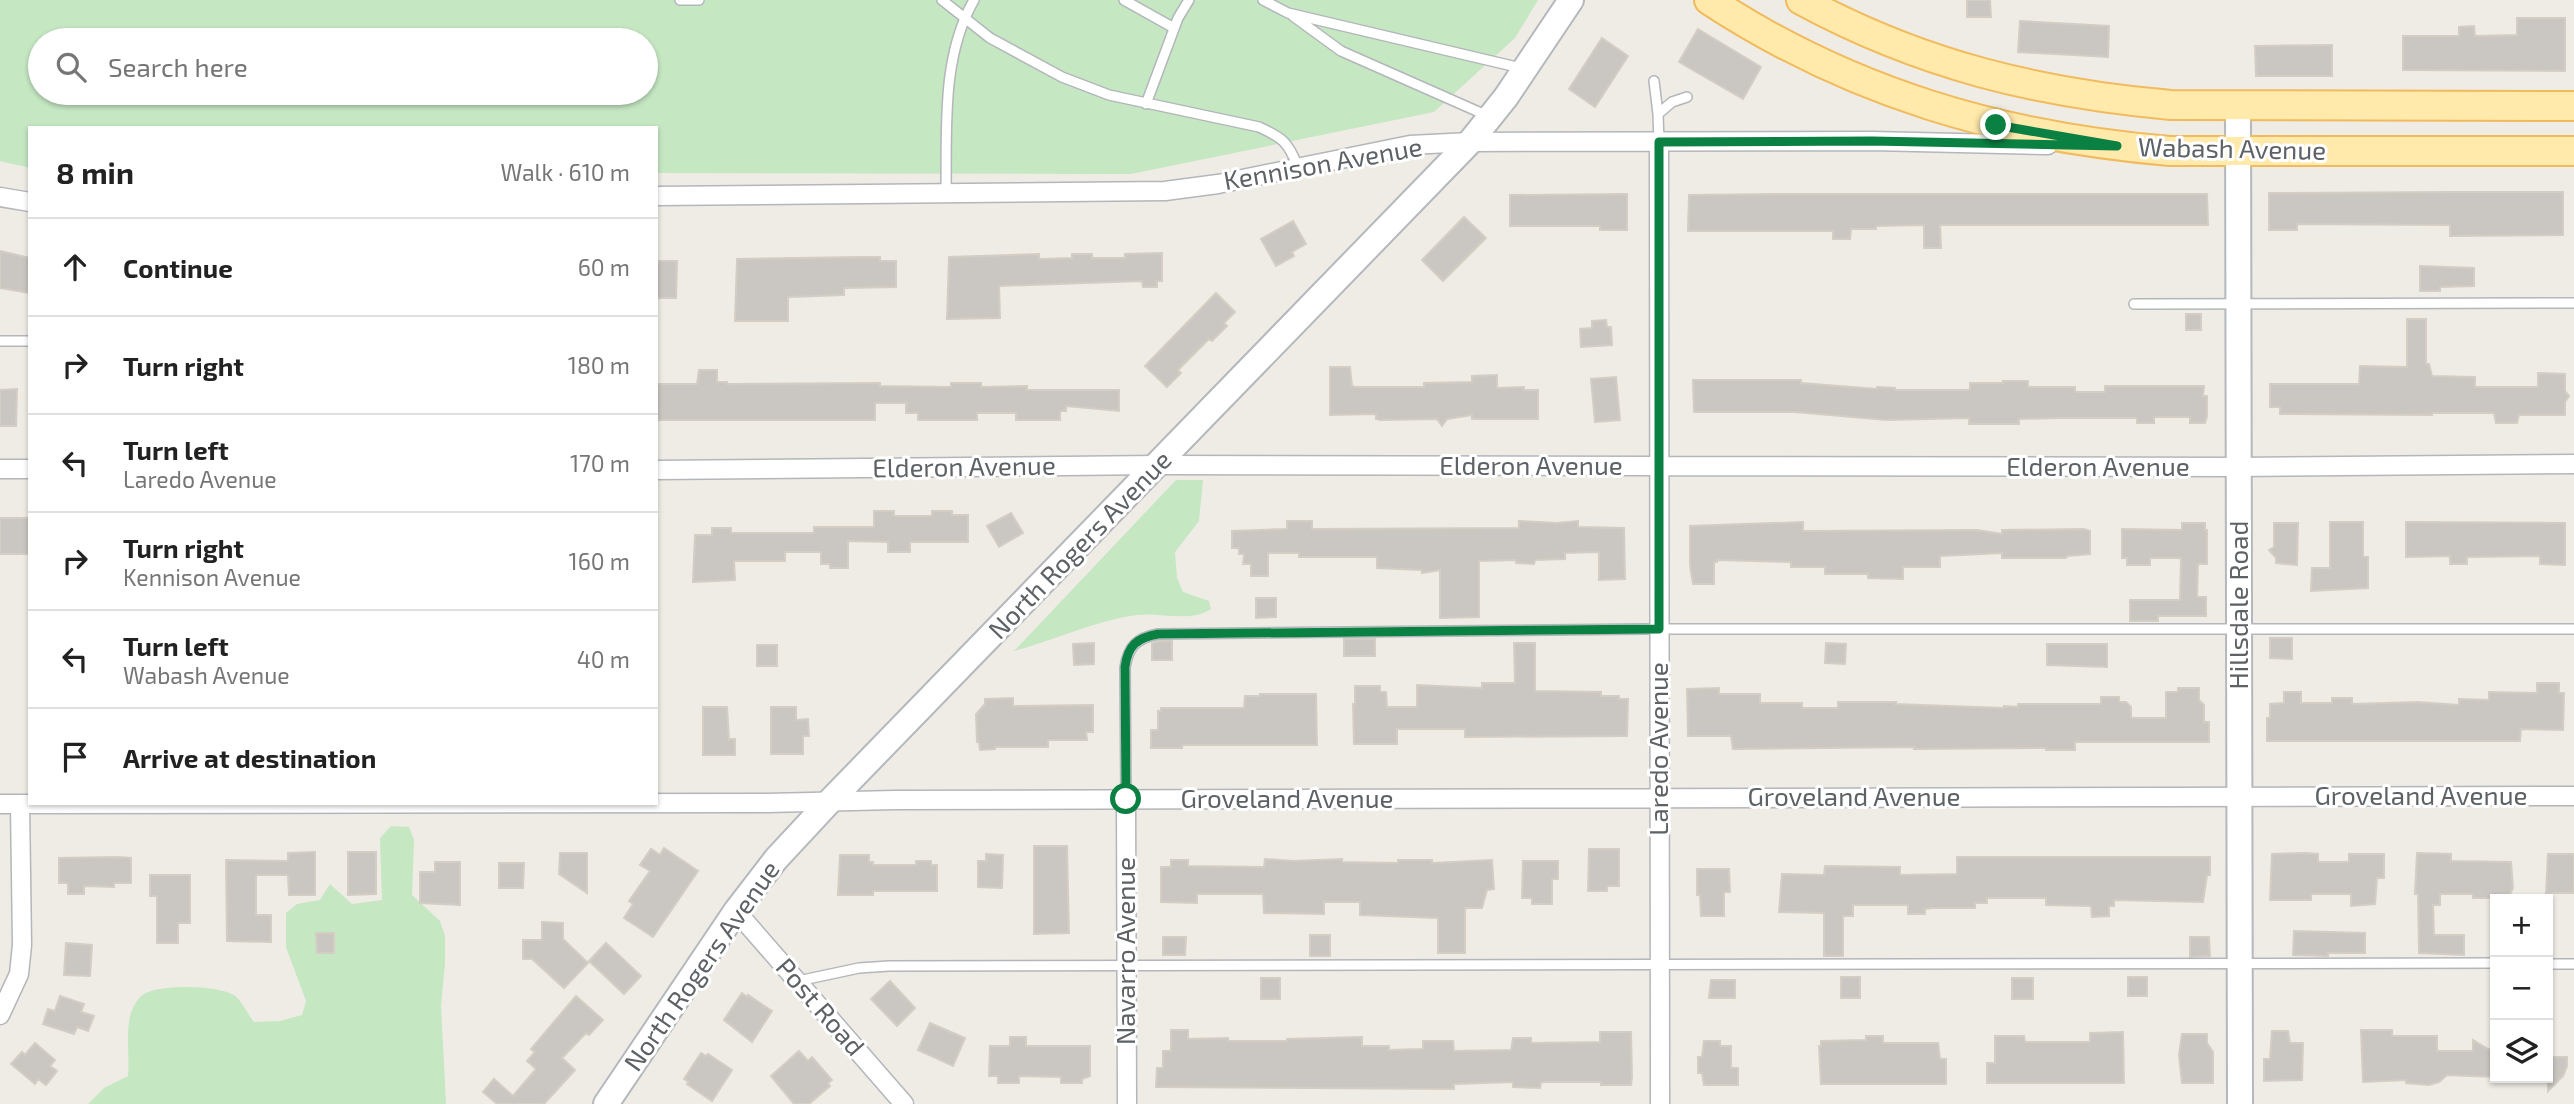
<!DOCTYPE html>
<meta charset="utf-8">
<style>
body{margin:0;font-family:"Exo 2",sans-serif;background:#f2f2f2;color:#222}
.controls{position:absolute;right:21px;bottom:21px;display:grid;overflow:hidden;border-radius:0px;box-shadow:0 2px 5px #0004}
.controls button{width:63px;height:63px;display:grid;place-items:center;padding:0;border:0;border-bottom:2px solid #e0e0e0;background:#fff;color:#222;font:35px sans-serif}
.stop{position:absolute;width:21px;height:21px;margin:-16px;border:5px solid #0b8043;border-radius:50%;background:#fff}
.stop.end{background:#0b8043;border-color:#fff;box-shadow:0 2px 7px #0008}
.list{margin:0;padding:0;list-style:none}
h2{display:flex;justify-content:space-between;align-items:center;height:91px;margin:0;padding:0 28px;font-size:30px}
h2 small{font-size:23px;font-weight:400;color:#767676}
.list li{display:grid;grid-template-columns:46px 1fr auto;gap:21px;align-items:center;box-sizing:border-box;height:98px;padding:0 28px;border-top:2px solid #e0e0e0}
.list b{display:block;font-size:26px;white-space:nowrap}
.list p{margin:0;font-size:23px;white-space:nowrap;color:#767676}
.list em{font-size:23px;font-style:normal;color:#767676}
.icon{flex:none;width:38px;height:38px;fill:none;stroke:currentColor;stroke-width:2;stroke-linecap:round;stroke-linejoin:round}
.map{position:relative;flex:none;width:2574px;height:1104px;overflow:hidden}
.search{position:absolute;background:#fff;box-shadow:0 2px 5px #0004;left:28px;top:28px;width:630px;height:77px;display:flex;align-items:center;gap:18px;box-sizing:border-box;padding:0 24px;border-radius:38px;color:#767676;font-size:26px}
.panel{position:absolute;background:#fff;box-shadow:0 2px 5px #0004;left:28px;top:126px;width:630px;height:679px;border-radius:0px}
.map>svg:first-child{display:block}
.green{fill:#c5e7c2;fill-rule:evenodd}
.building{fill:#cac7c2;stroke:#d4cdc3;stroke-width:2}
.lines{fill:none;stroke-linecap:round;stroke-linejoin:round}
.lane-casing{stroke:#b3b6ba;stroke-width:12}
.street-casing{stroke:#b3b6ba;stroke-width:21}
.secondary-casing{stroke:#b4b8bd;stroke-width:28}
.primary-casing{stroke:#f1ba5c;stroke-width:32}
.lane{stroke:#fff;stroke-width:9}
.street{stroke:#fff;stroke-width:18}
.secondary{stroke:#fff;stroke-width:24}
.primary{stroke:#ffe9ab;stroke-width:28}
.route{stroke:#0b8043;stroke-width:9}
.labels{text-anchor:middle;stroke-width:6;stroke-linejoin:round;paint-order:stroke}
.street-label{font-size:26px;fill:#5d6266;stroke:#fff}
</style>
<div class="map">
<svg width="2574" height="1104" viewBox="0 0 2574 1104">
<rect width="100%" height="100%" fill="#efece5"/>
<path class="green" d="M0 0H1538L1515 38 1434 112 1131 174 656 173V128H30V168L0 161ZM40 40H646V93H40Z
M1176 480H1203L1199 521 1175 552 1177 578 1183 592 1209 601 1211 609C1191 623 1160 612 1136 615 1094 621 1055 640 1014 651Z
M391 826 409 827 414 840 412 895 440 921 445 936V964L441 1006 446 1104H88L104 1088 128 1076C130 1056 124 1023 134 1006 136 1002 140 996 144 994 160 984 220 985 235 996 242 1001 248 1015 254 1022L280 1021 302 1015 306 1001 286 947V913L297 904 320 900 330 884 352 904 382 900 380 838Z"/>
<path class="building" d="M1967 0H1990L1991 17H1967Z
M2517 18H2565V71L2403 70V36H2459V27L2474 26 2475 36 2517 35Z
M2020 21 2109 26 2108 57 2018 52Z
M1698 29 1761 67 1743 99 1679 62Z
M1602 38 1628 56 1595 107 1569 89Z
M2332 45V76H2256L2255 46Z
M2450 192H2563V235L2450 236V225L2297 224V230H2269V193Z
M1627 194V230H1600V226H1510V195Z
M1778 194H2207L2208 225H1940L1941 248H1924V225L1876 226V229H1851L1850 239H1833V231H1688L1689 195Z
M1464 217 1486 238 1443 281 1422 260Z
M1293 221 1306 244 1292 252 1294 256 1276 266 1261 239Z
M0 251 30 258V293L0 288Z
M1162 253V281H1157V287H1143L1142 281 999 286 1000 318 947 319 949 257 1039 254V259L1072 258V254H1092V258H1125V254Z
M859 257H880V261H896V287L844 288V295L788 297V321H735L737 259Z
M656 261H677L676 298H656Z
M2420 266 2474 268V286L2440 287V291H2420Z
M1216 293 1235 312 1224 323 1227 326 1212 341 1209 339 1178 370 1181 373 1167 387 1145 366Z
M2186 314H2201V330H2186Z
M2407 319H2426V364H2429L2432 376 2475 377V387H2538V373L2565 374V391L2569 396 2565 402V415H2519L2517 423H2496L2494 413H2432V415L2280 414V407H2270V384H2359L2360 366 2407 367Z
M1606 320 1607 327H1611L1612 345 1581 347 1580 329 1592 328V321Z
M1330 367H1350L1352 386 1356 387H1424V383L1472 382V376L1497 375V388L1524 387V390H1538V419H1472V415L1447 419 1442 426 1437 419 1380 420 1376 419V414L1330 415Z
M699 370H717V382H727V384L880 383V386L951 387V383H981V387L1027 386V390H1119V411L1066 406V411H1060V420H1016V413H977V420H918V413H906V403H875V420H656V384H697Z
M1616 377 1620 420 1595 422 1591 379Z
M1693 380H1801V383L1877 389V387L1895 388V390H1970V383H2003V381H2028V387H2075V392H2105V386H2204L2203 396H2207V416L2205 423H2190V417H2154V423H2137V418H2057L2019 419V424H1969V418L1887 420 1795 412H1694Z
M17 389 16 426H0V390Z
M874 511H894V516H932V511H952V515H968V542H910V552H888V542L848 541V568H830V564H821V552H785V561H734L735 580 693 582 695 535H712V528H731V533H814V527H874Z
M1011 513 1023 533 999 547 987 526Z
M0 518H30V554H0Z
M1287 521H1312V529L1519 528V521L1557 523 1578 521V527L1624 528 1625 579 1599 580V552L1565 553V559L1535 560 1534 564 1516 563V560L1479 561V617L1440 618V570L1422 573V570L1377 568V557H1299V553H1268V576H1251V564H1243L1244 554H1239V548H1232V531L1287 529Z
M1803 522V531L1977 530 2002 534V530L2084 529 2090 531V554L2067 556 2066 558H2002V553L1940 556V567H1903V579L1868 578V574H1825V567H1791V562L1717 560V562H1714V584H1693L1690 565V526Z
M2330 522H2363V557H2368V588L2311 591 2312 568H2330Z
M2406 522 2565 523V565L2540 564V556L2467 557V564H2450V556L2406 557Z
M2182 523H2205V530H2207V564H2198L2197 597H2206V616H2158V621H2130V600H2180L2181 558H2150V565H2127V558H2122V529L2182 530Z
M2274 523H2298L2297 565 2276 563V558L2269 550 2274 547Z
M1256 598H1276V617L1256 618Z
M2270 638H2292V659L2270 658Z
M1344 639H1375V656H1344Z
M1159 641H1172V660H1152V643Z
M1094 643V664L1074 665 1073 644Z
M1514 643H1535V691L1601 692V696H1619V699H1628L1627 736 1465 737V729H1397V744H1354L1353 704H1355V686H1380V692H1386L1387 707H1417V685L1482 688V683H1515Z
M1826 643 1846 644 1845 664 1825 663Z
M2047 644H2107V667L2047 665Z
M757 645H777V666H757Z
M2537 683H2559V693H2564L2563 730 2521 729 2520 741H2267V718H2270V704L2284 703V692H2301V703H2332V698H2352V704L2418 702 2459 705V699L2489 700V692L2537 693Z
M1719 688V694H1760V703H1802V708H1838V702H1896L1895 704 2004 708V706L2018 707V704H2101V697H2119V702H2126L2131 707V718H2166V692H2178V688H2199V700L2204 705V722H2209V742H2075V750H2046V748L1914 749V747L1733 749 1731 736H1688L1687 689Z
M1260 694H1316L1317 745H1183L1182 748H1151V730H1158V711H1161V708H1244L1245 696H1260Z
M1013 698V706L1093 705V732H1086L1087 740H1048V747H995V749L980 750 979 742H977L976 714 985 704V699Z
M703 707H727L729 739H735V755H703Z
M771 707H796V720L808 719 809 736H803V754H771Z
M1034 846H1067L1069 933 1034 934Z
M664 848 698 871 653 937 624 918 633 904 629 901 650 871 640 865 651 849 660 855Z
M1589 849H1619V886H1607V891H1588Z
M315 852V895H289L288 875H256V915H271V942L227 941 226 860 288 861V853Z
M348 852H376V894L348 895Z
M560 853H587V893L559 874Z
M2305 853 2318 854V862H2349V854H2384V878H2377L2375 904 2351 906V894H2311V900H2270L2272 854Z
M2417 853 2451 854V861L2511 862 2513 888 2508 898H2473V894H2440V905H2433L2434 935H2464V955L2419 953 2418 894H2415Z
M986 854 1003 855 1002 888 978 887V861H986Z
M2548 854H2574V893H2546Z
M840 855H869V862H873V865H916V861H931V865H937V891H873V895H838Z
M118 857 131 858V883H114V887L84 886V894H68V883H59V858Z
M1957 857H2210V875H2207L2203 902 2114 900V906H2109V916L2092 917 2091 906 2046 905V898H1987V903H1975V908H1932L1925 909V914H1908V905H1853V916H1843V956H1824V913L1779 912 1782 874 1824 875 1825 866 1900 867V875L1957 874Z
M1265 859 1293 861 1342 859V862L1398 863V860H1432V863L1492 860 1494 889 1487 890 1482 908H1465V953H1438V918L1360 915V902H1324V914L1264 913 1263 894H1197V903L1161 902V867H1171V860H1188V866L1264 867Z
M1523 861H1558V879H1552V904H1532V898H1522Z
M435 862H460V905L420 903V872H435Z
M499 863H524L523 888H499Z
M1697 869H1729L1730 892H1724V916H1701L1700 895H1697Z
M150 875H190V923H178V943H157V896H150Z
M542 922 563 923V939L588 963 564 988 532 959H523V940H542Z
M2294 931 2365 933V953H2328V956L2293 955Z
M316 933H334V953H317Z
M1310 935H1330V956H1310Z
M1163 937H1186L1185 955H1163Z
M2190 937H2209L2210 956 2190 957Z
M66 943 92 945 90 976 64 975Z
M606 943 641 976 624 994 589 961Z
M1841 977H1860V998H1841Z
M2128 977H2147V996H2128Z
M1261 978H1280V999H1261Z
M2012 978H2033V999H2012Z
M1711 980H1735V998H1709Z
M890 981 915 1008 897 1026 871 999Z
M742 993 747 997 748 995 772 1011 752 1042 724 1020Z
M60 996 84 1004 81 1012 94 1016 88 1031 77 1027 74 1034 43 1024 48 1009 55 1011Z
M576 996 603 1020 589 1035 586 1033 562 1058 575 1070 544 1104H497L483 1092 494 1079 513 1096 536 1069 527 1061 535 1052 531 1049Z
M930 1023 965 1038 953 1066 918 1050Z
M1171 1030H1188V1039L1228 1038V1041H1287V1039L1362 1037V1046H1389V1050L1423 1049V1041H1453L1454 1051 1511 1050 1513 1038H1531V1043L1600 1042V1032H1631L1632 1077 1631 1085H1601V1082H1541L1540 1088 1513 1087V1082L1454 1084V1089L1156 1087 1157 1068H1163V1051H1171Z
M2361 1030H2392V1036H2437V1051H2473V1040L2488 1049H2495V1077L2447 1075 2439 1082 2429 1085 2406 1083V1080L2363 1082Z
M2272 1031H2288L2290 1043H2303L2302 1080 2264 1081V1059H2270Z
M2123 1032 2124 1083H1987V1063H1995V1036H2024L2025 1042H2090V1033Z
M2182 1034H2207V1043L2213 1052V1083H2182L2179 1055Z
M1866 1036H1883V1043H1938L1940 1059H1946V1084H1821L1819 1046H1821V1041L1866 1040Z
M1010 1037H1026V1046H1090V1076L1082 1079V1083H1061V1077L1019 1076V1083H998V1076H989L990 1046H1010Z
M1704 1041H1720V1046H1731V1068H1738V1085H1704L1702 1073H1698V1057H1702Z
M35 1043 55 1060 50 1066 57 1071 46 1085 38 1079 35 1084 11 1064 22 1052 25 1055Z
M799 1051 808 1061 812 1057 832 1080 828 1083 830 1086 809 1104H794L771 1076Z
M701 1053 706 1056 708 1054 732 1070 712 1101 687 1084 689 1082 684 1079Z
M2548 1057H2567V1066L2563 1076 2548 1091Z"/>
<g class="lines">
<defs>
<path id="lane" d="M680 0H699
M942 0 990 38 1062 77 1109 95 1259 127C1283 138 1288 142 1298 167
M1124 0 1174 28
M1263 0 1288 13 1521 68
M1293 16 1341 51 1488 116
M1654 81 1658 114
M1146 104 1178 18 1189 0
M1659 142 1658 114 1672 102 1687 97
M946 194C947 130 941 57 974 0
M2134 304 2574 303
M0 341H30
M1126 799 1125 668C1128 646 1137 638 1158 634L1644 629H2574
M2548 964H2574
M798 981 859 968 889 966 2495 963"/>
<path id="street" d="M1659 142 1660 1104
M656 196 1165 191 1218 184 1410 145 1470 142 1872 141 2048 145
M0 197 30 202
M0 469H30
M656 470 1158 465 2239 467 2574 464
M1126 799 1127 1104
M0 804 767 803 895 800 2574 796
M736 911 904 1104
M0 1015 19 974 22 945 20 804"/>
<path id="secondary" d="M2238 106 2240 1104
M606 1104 736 911 776 859 829 802 1470 142 1506 97 1571 0"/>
<path id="primary" d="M1709 0C1851 93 2002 137 2170 151H2574
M1801 0C1921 65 2037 93 2171 105L2574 106"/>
</defs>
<use href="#lane" class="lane-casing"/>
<use href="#street" class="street-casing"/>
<use href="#secondary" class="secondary-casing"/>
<use href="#primary" class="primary-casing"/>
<use href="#lane" class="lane"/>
<use href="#street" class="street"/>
<use href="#secondary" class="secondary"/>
<use href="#primary" class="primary"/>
</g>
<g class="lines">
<path class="route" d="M1126 799 1125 667C1128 645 1137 638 1158 634L1659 629V142L1872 141 2117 146 1996 125"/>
</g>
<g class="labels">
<g class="street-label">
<text transform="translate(2232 149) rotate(1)" y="9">Wabash Avenue</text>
<text transform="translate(1323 164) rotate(-10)" y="9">Kennison Avenue</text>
<text x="1531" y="475">Elderon Avenue</text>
<text transform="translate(964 467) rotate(-1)" y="9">Elderon Avenue</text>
<text x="2098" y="476">Elderon Avenue</text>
<text transform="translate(1080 545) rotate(-46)" y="9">North Rogers Avenue</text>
<text transform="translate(2239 605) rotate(-90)" y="9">Hillsdale Road</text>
<text transform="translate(1659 749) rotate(-90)" y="9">Laredo Avenue</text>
<text x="2421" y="805">Groveland Avenue</text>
<text x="1854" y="806">Groveland Avenue</text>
<text x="1287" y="808">Groveland Avenue</text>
<text transform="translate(1126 951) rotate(-90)" y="9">Navarro Avenue</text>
<text transform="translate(702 966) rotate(-55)" y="9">North Rogers Avenue</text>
<text transform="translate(820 1007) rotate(49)" y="9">Post Road</text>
</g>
</g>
</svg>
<div class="controls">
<button>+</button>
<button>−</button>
<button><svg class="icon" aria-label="layers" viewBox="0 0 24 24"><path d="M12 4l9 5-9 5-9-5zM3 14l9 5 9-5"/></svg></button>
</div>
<div class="stop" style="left:1126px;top:799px"></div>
<div class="stop end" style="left:1996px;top:125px"></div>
<div class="search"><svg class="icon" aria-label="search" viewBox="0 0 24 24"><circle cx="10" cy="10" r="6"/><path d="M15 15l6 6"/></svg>Search here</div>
<section class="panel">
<h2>8 min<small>Walk · 610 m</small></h2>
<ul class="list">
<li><svg class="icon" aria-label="ahead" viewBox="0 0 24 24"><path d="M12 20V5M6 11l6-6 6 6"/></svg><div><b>Continue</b></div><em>60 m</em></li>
<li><svg class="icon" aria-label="right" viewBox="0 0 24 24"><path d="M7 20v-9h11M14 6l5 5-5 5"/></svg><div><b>Turn right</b></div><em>180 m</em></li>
<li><svg class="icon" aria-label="left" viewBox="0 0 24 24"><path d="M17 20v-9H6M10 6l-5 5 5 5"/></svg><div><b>Turn left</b><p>Laredo Avenue</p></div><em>170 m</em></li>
<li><svg class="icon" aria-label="right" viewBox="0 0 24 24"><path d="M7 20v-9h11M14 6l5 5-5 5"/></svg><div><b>Turn right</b><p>Kennison Avenue</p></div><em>160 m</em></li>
<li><svg class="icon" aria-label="left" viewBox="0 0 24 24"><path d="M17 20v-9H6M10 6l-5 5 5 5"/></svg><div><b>Turn left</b><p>Wabash Avenue</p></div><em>40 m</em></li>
<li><svg class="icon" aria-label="arrive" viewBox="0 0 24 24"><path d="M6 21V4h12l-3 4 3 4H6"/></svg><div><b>Arrive at destination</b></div></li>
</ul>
</section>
</div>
